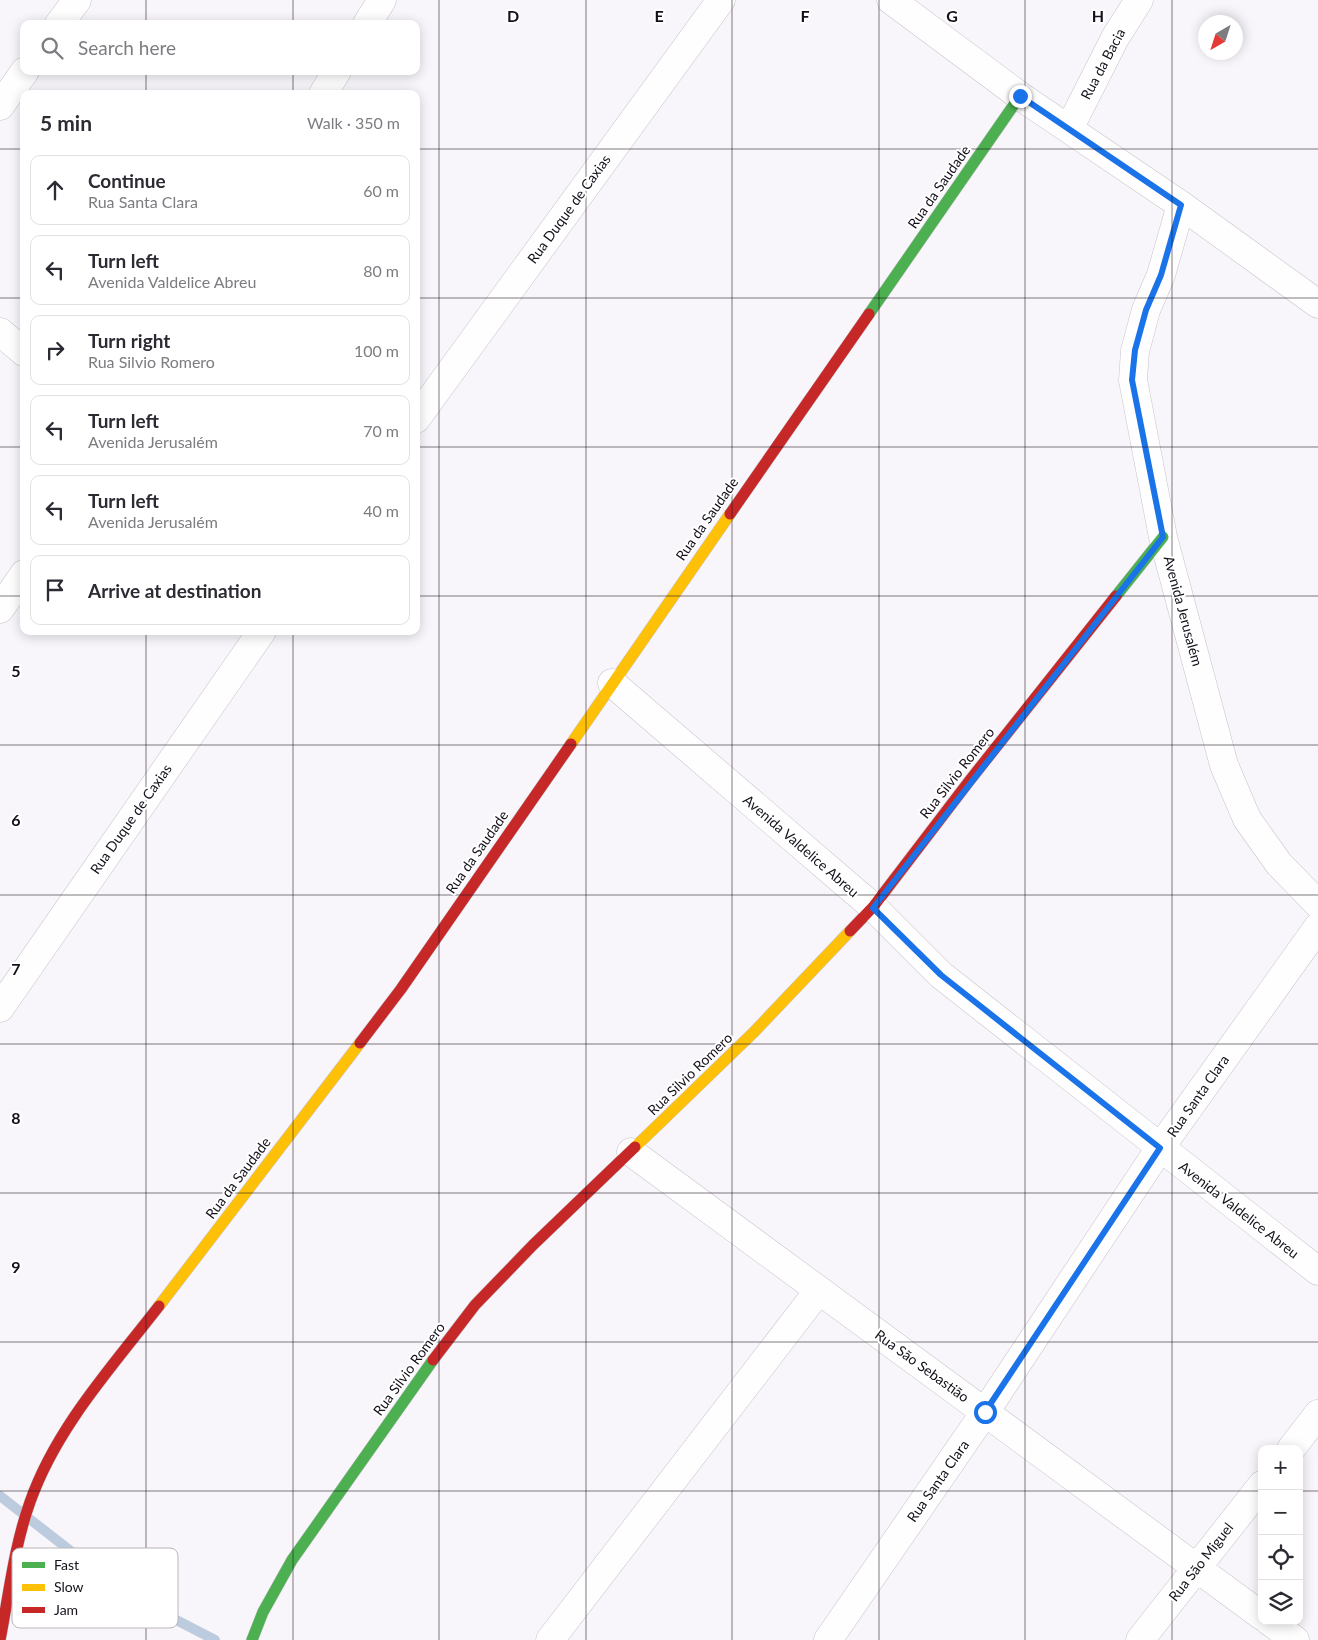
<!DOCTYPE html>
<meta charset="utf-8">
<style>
body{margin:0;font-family:Lato,sans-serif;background:#f2f2f3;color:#2b2b33}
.controls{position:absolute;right:15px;bottom:15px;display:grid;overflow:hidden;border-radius:10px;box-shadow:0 2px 12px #0003}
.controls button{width:45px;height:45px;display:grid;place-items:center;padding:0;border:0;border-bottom:1px solid #e1e1e2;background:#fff;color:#2b2b33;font:25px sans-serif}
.compass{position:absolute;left:1198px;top:15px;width:45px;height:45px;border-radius:50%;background:#fff;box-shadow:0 2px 12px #0003;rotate:219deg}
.stop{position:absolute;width:15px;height:15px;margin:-11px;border:4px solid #1a73e8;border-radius:50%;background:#fff}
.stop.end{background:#1a73e8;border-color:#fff;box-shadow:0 1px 5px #0008}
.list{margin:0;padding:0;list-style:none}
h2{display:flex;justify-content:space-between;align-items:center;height:65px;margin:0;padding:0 20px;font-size:21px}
h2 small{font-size:16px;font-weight:400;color:#7c7c81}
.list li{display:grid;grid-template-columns:32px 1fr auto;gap:15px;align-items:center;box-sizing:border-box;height:70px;margin:0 10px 10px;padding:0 10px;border:1px solid #e1e1e2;border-radius:10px}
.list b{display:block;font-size:19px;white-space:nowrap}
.list p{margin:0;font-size:16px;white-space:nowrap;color:#7c7c81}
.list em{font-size:16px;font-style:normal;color:#7c7c81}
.icon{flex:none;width:28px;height:28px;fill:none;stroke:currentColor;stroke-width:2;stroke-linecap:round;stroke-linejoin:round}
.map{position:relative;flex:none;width:1318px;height:1640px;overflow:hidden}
.search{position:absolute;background:#fff;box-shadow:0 2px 12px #0003;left:20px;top:20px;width:400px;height:55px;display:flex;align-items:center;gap:12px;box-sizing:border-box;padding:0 18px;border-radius:10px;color:#7c7c81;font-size:19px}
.panel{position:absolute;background:#fff;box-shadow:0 2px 12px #0003;left:20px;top:90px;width:400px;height:545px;border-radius:10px}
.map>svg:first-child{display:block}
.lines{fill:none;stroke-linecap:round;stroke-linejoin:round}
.stream{stroke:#bdcbdf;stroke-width:10}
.street-casing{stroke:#c7c3cb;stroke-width:29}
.fast-casing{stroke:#c7c3cb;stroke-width:12}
.slow-casing{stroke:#c7c3cb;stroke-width:12}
.jam-casing{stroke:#c7c3cb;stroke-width:12}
.street{stroke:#fefefe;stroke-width:28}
.fast{stroke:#4caf50;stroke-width:11}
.slow{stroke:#ffc107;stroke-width:11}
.jam{stroke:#c62828;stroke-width:11}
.route{stroke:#1a73e8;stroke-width:6}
.grid{fill:none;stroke:#15101a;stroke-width:1;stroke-opacity:0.55}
.labels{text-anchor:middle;stroke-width:4;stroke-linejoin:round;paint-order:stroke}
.street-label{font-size:14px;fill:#15101a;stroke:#fff}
.key{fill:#fff;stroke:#b9b7ba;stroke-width:1}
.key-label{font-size:14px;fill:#15101a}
.grid-label{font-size:16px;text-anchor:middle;font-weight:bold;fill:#15101a;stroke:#fff;stroke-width:4;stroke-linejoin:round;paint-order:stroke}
</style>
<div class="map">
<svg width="1318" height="1640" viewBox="0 0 1318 1640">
<rect width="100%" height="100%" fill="#f8f6fa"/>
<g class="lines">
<path class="stream" d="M0 1496 126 1594 215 1640"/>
<defs>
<path id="street" d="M891 0 1020 96 1181 205 1318 304
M59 24 77 0
M367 24 382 0
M323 94 337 71
M0 106 25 71
M1069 129 1115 38 1139 0
M1181 205 1161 275 1146 310 1135 351 1133 380 1163 537 1224 765 1247 819 1279 864 1318 904
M0 332 24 352
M416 419 721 0
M0 609 24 574
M612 683 873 907 941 975 1318 1271
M0 1008 262 631
M631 1152 1262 1616
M1291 1449 1318 1414
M1269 1621 1295 1640
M550 1640 819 1290
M828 1640 985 1412 1160 1148 1318 927
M1140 1640 1262 1485"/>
<path id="fast" d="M869 314 1020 96
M1116 596 1163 537
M252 1640 263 1612 292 1560 433 1360"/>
<path id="slow" d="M571 744 730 514
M635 1147 754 1032 850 931
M159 1306 360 1043"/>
<path id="jam" d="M730 514 869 314
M850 931 873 907 970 780 1116 596
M360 1043 401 989 571 744
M433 1360 475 1305 533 1245 635 1147
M0 1640C9 1594 14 1547 30 1502 56 1428 111 1368 159 1306"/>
</defs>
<use href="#street" class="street-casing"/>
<use href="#fast" class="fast-casing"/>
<use href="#slow" class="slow-casing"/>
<use href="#jam" class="jam-casing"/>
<use href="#street" class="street"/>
<use href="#fast" class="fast"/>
<use href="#slow" class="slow"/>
<use href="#jam" class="jam"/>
</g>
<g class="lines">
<path class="route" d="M985 1412 1160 1148 941 975 873 908 1163 537 1132 380 1135 350 1146 310 1161 275 1181 205 1020 96"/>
</g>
<path class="grid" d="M146 0V24M293 0V24M439 0V1640M586 0V1640M732 0V1640M879 0V1640M1025 0V1640M1172 0V1640M146 71V94M293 71V94M0 149H24M416 149H1318M0 298H24M416 298H1318M0 447H24M416 447H1318M0 596H24M416 596H1318M146 631V1640M293 631V1640M0 745H1318M0 895H1318M0 1044H1318M0 1193H1318M0 1342H1318M0 1491H1262M1299 1491H1318"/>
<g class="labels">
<g class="street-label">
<text transform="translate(1103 64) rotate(-62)" y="5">Rua da Bacia</text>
<text transform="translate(939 187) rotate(-55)" y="5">Rua da Saudade</text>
<text transform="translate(569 209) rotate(-54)" y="5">Rua Duque de Caxias</text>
<text transform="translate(707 519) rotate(-55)" y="5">Rua da Saudade</text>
<text transform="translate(1183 611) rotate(75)" y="5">Avenida Jerusalém</text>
<text transform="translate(957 773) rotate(-52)" y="5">Rua Silvio Romero</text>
<text transform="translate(131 819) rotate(-55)" y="5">Rua Duque de Caxias</text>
<text transform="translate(801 846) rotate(41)" y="5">Avenida Valdelice Abreu</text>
<text transform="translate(477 852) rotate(-55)" y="5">Rua da Saudade</text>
<text transform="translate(690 1074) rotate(-44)" y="5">Rua Silvio Romero</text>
<text transform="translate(1198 1096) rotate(-55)" y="5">Rua Santa Clara</text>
<text transform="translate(238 1178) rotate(-53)" y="5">Rua da Saudade</text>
<text transform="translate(1239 1210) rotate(38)" y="5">Avenida Valdelice Abreu</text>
<text transform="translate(922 1366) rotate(36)" y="5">Rua São Sebastião</text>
<text transform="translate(409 1369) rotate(-54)" y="5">Rua Silvio Romero</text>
<text transform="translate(938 1481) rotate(-55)" y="5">Rua Santa Clara</text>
<text transform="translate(1201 1562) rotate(-52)" y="5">Rua São Miguel</text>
</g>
</g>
<rect x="12" y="1548" width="166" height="80" rx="8" class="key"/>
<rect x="22" y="1562" width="23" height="6" fill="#4caf50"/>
<rect x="22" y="1584" width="23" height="7" fill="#ffc107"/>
<rect x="22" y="1607" width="23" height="6" fill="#c62828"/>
<g class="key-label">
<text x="54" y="1570">Fast</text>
<text x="54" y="1592">Slow</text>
<text x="54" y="1615">Jam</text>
</g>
<g class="grid-label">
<text x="513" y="22">D</text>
<text x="659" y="22">E</text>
<text x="805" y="22">F</text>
<text x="952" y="22">G</text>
<text x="1098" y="22">H</text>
<text x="16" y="677">5</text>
<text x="16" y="826">6</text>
<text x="16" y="975">7</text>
<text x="16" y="1124">8</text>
<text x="16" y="1273">9</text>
</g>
</svg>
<div class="controls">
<button>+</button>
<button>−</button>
<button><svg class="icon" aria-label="locate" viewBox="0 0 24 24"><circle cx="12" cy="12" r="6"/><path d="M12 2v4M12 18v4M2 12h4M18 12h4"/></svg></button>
<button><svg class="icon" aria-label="layers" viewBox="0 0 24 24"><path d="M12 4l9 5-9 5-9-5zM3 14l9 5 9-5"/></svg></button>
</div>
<svg class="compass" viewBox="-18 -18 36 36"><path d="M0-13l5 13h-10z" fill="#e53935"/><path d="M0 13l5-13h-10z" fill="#7c7c81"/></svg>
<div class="stop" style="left:985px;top:1412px"></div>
<div class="stop end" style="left:1020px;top:96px"></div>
<div class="search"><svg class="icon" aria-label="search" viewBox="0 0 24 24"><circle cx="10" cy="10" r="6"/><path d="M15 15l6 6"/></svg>Search here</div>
<section class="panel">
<h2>5 min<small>Walk · 350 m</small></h2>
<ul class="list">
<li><svg class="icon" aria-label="ahead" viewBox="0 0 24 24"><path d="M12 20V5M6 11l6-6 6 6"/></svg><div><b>Continue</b><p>Rua Santa Clara</p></div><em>60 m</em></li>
<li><svg class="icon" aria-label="left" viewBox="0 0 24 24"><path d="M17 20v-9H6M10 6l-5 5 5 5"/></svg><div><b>Turn left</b><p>Avenida Valdelice Abreu</p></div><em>80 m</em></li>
<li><svg class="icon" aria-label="right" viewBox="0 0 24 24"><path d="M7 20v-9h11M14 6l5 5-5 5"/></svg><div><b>Turn right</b><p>Rua Silvio Romero</p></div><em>100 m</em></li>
<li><svg class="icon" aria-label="left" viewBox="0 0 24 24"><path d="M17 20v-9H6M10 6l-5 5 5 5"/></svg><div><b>Turn left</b><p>Avenida Jerusalém</p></div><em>70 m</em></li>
<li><svg class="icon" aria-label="left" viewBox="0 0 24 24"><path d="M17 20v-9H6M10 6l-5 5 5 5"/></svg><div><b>Turn left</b><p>Avenida Jerusalém</p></div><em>40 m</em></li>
<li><svg class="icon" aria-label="arrive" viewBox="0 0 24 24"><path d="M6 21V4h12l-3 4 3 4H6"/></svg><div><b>Arrive at destination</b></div></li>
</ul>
</section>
</div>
